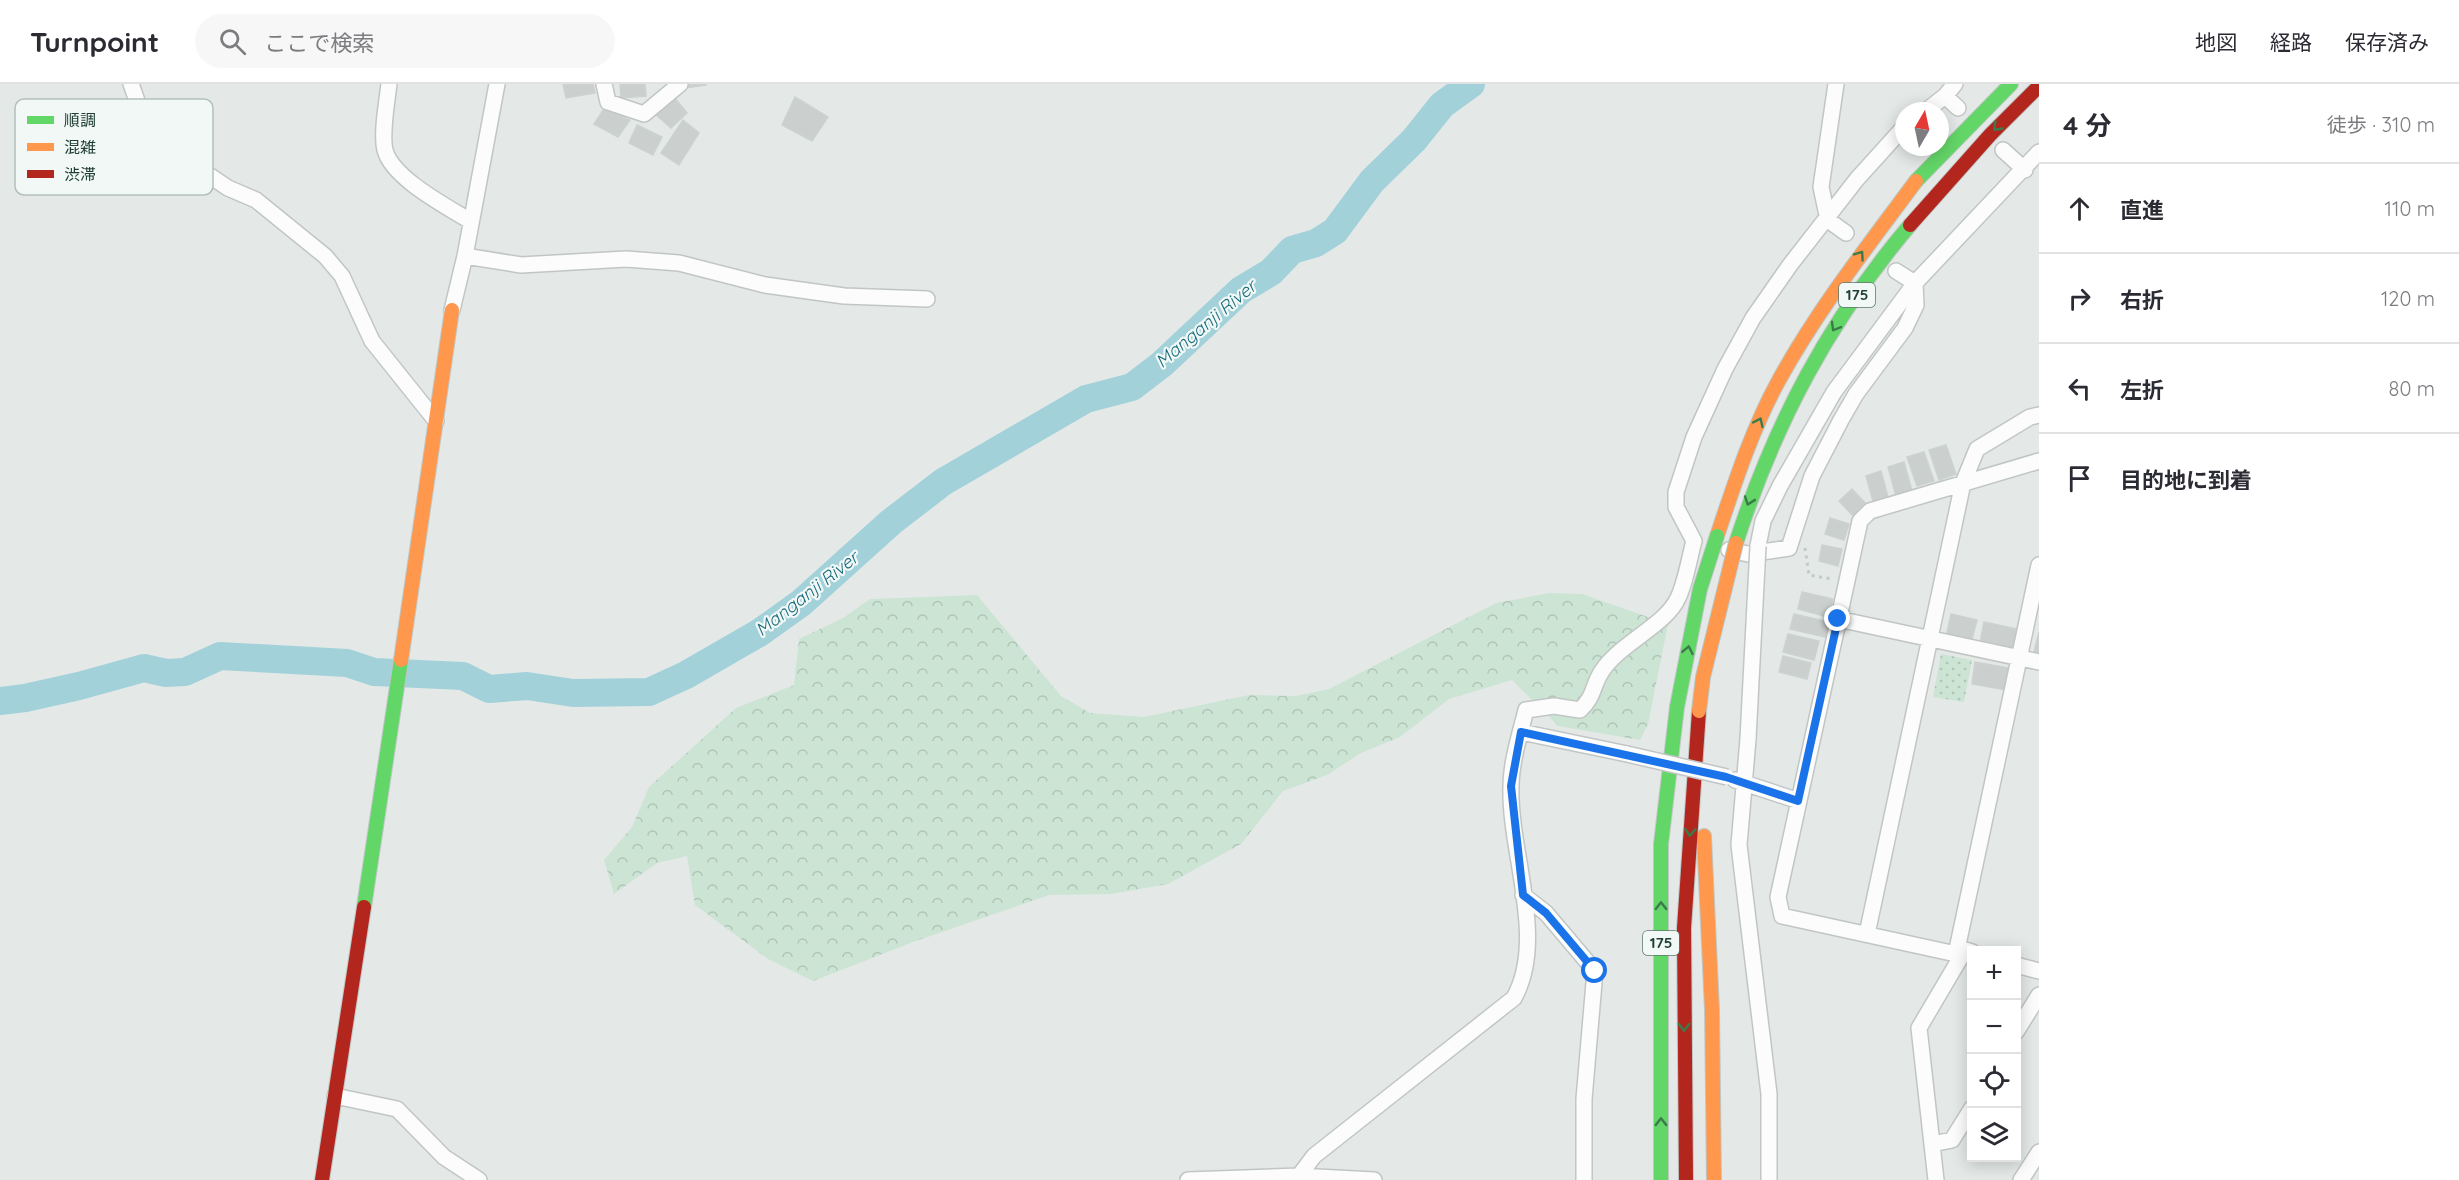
<!DOCTYPE html>
<html lang="ja">
<meta charset="utf-8">
<style>
body{margin:0;font-family:Quicksand,"Noto Sans JP",sans-serif;background:#f7f7f7;color:#2b2b33}
.controls{position:absolute;right:18px;bottom:18px;display:grid;overflow:hidden;border-radius:0px;box-shadow:0 3px 15px #0003}
.controls button{width:54px;height:54px;display:grid;place-items:center;padding:0;border:0;border-bottom:2px solid #e1e1e2;background:#fff;color:#2b2b33;font:30px sans-serif}
.compass{position:absolute;left:1895px;top:18px;width:54px;height:54px;border-radius:50%;background:#fff;box-shadow:0 3px 15px #0003;rotate:9deg}
.stop{position:absolute;width:18px;height:18px;margin:-14px;border:4px solid #1a73e8;border-radius:50%;background:#fff}
.stop.end{background:#1a73e8;border-color:#fff;box-shadow:0 2px 6px #0008}
.list{margin:0;padding:0;list-style:none}
h2{display:flex;justify-content:space-between;align-items:center;height:78px;margin:0;padding:0 24px;font-size:26px}
h2 small{font-size:20px;font-weight:400;color:#7c7c81}
.list li{display:grid;grid-template-columns:39px 1fr auto;gap:18px;align-items:center;box-sizing:border-box;height:90px;padding:0 24px;border-top:2px solid #e1e1e2}
.list b{display:block;font-size:22px;white-space:nowrap}
.list em{font-size:20px;font-style:normal;color:#7c7c81}
.icon{flex:none;width:33px;height:33px;fill:none;stroke:currentColor;stroke-width:2;stroke-linecap:round;stroke-linejoin:round}
.map{position:relative;flex:none;width:2039px;height:1096px;overflow:hidden}
header{display:flex;align-items:center;gap:36px;box-sizing:border-box;height:84px;padding:0 30px;background:#fff;border-bottom:2px solid #e1e1e2}
header strong{font-size:28px}
nav{display:flex;gap:33px;margin-inline-start:auto;font-size:21px}
.search{width:420px;height:54px;background:#f7f7f7;display:flex;align-items:center;gap:15px;box-sizing:border-box;padding:0 21px;border-radius:33px;color:#7c7c81;font-size:22px}
main{display:flex}
aside{flex:1;background:#fff}
.map>svg:first-child{display:block}
.forest{fill:url(#forest-crowns)}
.park{fill:url(#park-dots)}
.lines{fill:none;stroke-linecap:round;stroke-linejoin:round}
.river{stroke:#a2d1da;stroke-width:28}
.building{fill:#cbd0ce;stroke:#ccd2d0;stroke-width:1.5}
.street-casing{stroke:#c1c6c4;stroke-width:18}
.fast-casing{stroke:#bfc7c4;stroke-width:16}
.slow-casing{stroke:#bfc7c4;stroke-width:16}
.jam-casing{stroke:#bfc7c4;stroke-width:16}
.path{stroke:#c0cac6;stroke-width:3;stroke-dasharray:3 4.5;stroke-linecap:butt}
.street{stroke:#fbfcfb;stroke-width:15}
.fast{stroke:#63d668;stroke-width:14}
.slow{stroke:#ff974d;stroke-width:14}
.jam{stroke:#b3261e;stroke-width:14}
.street-bridge-casing{stroke:#c1c6c4;stroke-width:18;stroke-linecap:butt}
.fast-bridge-casing{stroke:#bcc5c3;stroke-width:16;stroke-linecap:butt}
.slow-bridge-casing{stroke:#bcc5c3;stroke-width:16;stroke-linecap:butt}
.street-bridge{stroke:#fbfcfb;stroke-width:15}
.fast-bridge{stroke:#63d668;stroke-width:14}
.slow-bridge{stroke:#ff974d;stroke-width:14}
.oneway{stroke:#3b7b4a}
.route{stroke:#1a73e8;stroke-width:8}
.labels{text-anchor:middle;stroke-width:4.5;stroke-linejoin:round;paint-order:stroke}
.shield{fill:#f1f8f5;stroke:#5f766f;stroke-width:1.5}
.shield-label{font-size:15px;font-weight:bold;fill:#203e36}
.water-label{font-size:18px;font-style:italic;fill:#176a7d;stroke:#f1f8f5}
.key{fill:#f1f8f5;stroke:#b2c0bc;stroke-width:1.5}
.key-label{font-size:16px;fill:#203e36}
</style>
<header>
<strong>Turnpoint</strong>
<div class="search"><svg class="icon" aria-label="search" viewBox="0 0 24 24"><circle cx="10" cy="10" r="6"/><path d="M15 15l6 6"/></svg>ここで検索</div>
<nav><a>地図</a><a>経路</a><a>保存済み</a></nav>
</header>
<main>
<div class="map">
<svg width="2039" height="1096" viewBox="0 0 2039 1096">
<defs>
<pattern id="forest-crowns" width="20" height="18" patternUnits="userSpaceOnUse" patternTransform="scale(1.5)"><rect width="20" height="18" fill="#cce4d3"/><path d="M2 6a3 3 0 1 1 6 0M12 15a3 3 0 1 1 6 0" fill="none" stroke="#afc5b6"/></pattern>
<pattern id="park-dots" width="8" height="8" patternUnits="userSpaceOnUse" patternTransform="scale(1.5)"><rect width="8" height="8" fill="#cce4d3"/><path d="M2 2h.1M6 6h.1" fill="none" stroke="#afc5b6" stroke-width="1.8" stroke-linecap="round"/></pattern>
</defs>
<rect width="100%" height="100%" fill="#e4e9e7"/>
<path class="forest" d="M1550 509 1582 510 1668 540 1648 640 1640 656 1558 642 1512 596 1449 615 1400 653 1361 669 1327 691 1283 707 1241 760 1168 800 1111 810 1049 811 913 858 813 897 768 875 695 821 687 772 657 779 614 810 604 776 632 743 649 703 736 624 794 601 799 555 843 534 870 515 977 511 1061 612 1090 629 1144 633 1249 611 1296 612 1329 605 1496 519Z"/>
<path class="park" d="M1941 570 1972 576 1964 618 1933 613Z"/>
<g class="lines">
<path class="river" d="M0 617 25 614 79 602 144 584 166 589 185 588 220 572 347 579 374 588 463 592 489 605 527 602 573 609 649 608 686 591 759 549 801 519 891 438 943 398 1086 315 1132 303 1162 280 1241 206 1271 188 1292 166 1316 159 1335 147 1372 97 1414 56 1442 21 1471 0"/>
</g>
<path class="building" d="M563 0H593L595 9 566 14Z
M620 0H645L646 12 621 14Z
M686 0H705L706 1 686 4Z
M674 13 687 29 671 44 654 29Z
M795 13 828 33 812 57 782 41Z
M604 25 630 36 618 53 594 40Z
M683 36 699 49 679 81 661 69Z
M637 41 662 53 653 71 629 59Z
M1946 361 1956 390 1939 396 1929 366Z
M1924 368 1934 397 1917 402 1907 373Z
M1904 378 1912 407 1896 412 1888 383Z
M1881 387 1888 413 1873 417 1866 392Z
M1852 405 1868 422 1855 434 1839 417Z
M1830 434 1849 440 1844 456 1825 450Z
M1822 461 1842 465 1838 482 1819 477Z
M1802 508 1833 515 1828 533 1798 525Z
M1794 530 1829 538 1825 553 1790 545Z
M1951 530 1977 536 1971 559 1946 553Z
M1984 538 2017 545 2012 566 1980 559Z
M2039 548V569L2034 568Z
M1788 550 1819 557 1814 576 1783 568Z
M1783 572 1811 579 1807 595 1779 588Z
M1975 578 2010 584 2006 606 1972 600Z"/>
<g class="lines">
<defs>
<path id="street" d="M131 0 141 28 182 73 228 104 256 116 325 172 342 192 372 257 436 337
M389 0C387 17 381 50 385 66 392 94 446 122 470 137
M604 0 608 18 644 30 680 0
M1836 0 1821 103 1828 136 1846 149
M1945 12 1958 24
M1926 27 1945 12 1955 0
M2003 66 2025 86
M465 172 521 181 626 175 679 179 765 201 844 212 927 215
M1896 187 1915 199
M452 226 465 172 497 0
M1758 462 1763 437 1780 402 1834 308 1915 199 2039 68
M1729 466 1748 470 1789 464 1812 392 1841 336 1856 310 1905 244 1916 221 1915 199
M1838 535 2039 578
M1521 648 1627 670
M1748 655 1739 761 1769 1010V1096
M1735 696 1799 717
M1523 811 1546 829 1595 887 1584 1015V1096
M1867 850 1963 399 1977 365 2030 333 2039 331
M1972 868 1965 866 1956 870 1782 832 1778 813 1860 437 1870 427 2039 377
M1956 870 2039 481
M2016 881 2039 887
M2016 948 2039 911
M335 1012 397 1025 444 1073 479 1096
M1932 1060 1952 1056 1972 1024
M1188 1096 1299 1092 1374 1096
M1296 1096 1314 1072 1514 914C1547 855 1509 768 1511 703 1511 678 1520 650 1526 626L1554 622 1580 626C1595 612 1592 602 1602 587 1619 560 1666 541 1678 514 1686 497 1689 475 1694 457L1676 423V408L1694 353 1725 285 1753 234 1790 181 1857 95 1904 43
M1936 1096 1919 944 1965 866
M2021 1096 2039 1068"/>
<path id="fast" d="M1916 97 2011 0
M1736 459C1775 339 1828 238 1910 141
M364 823 401 576
M1661 1096V760L1677 623"/>
<path id="slow" d="M1717 452C1735 398 1752 345 1779 296 1818 225 1868 162 1916 97
M401 576 452 226
M1704 752 1712 926 1714 1096"/>
<path id="jam" d="M1910 141 1990 51 2039 2
M322 1096 364 823
M1686 1096 1684 844 1699 627"/>
</defs>
<use href="#street" class="street-casing"/>
<use href="#fast" class="fast-casing"/>
<use href="#slow" class="slow-casing"/>
<use href="#jam" class="jam-casing"/>
<path class="path" d="M1805 464 1809 491 1833 495"/>
<use href="#street" class="street"/>
<use href="#fast" class="fast"/>
<use href="#slow" class="slow"/>
<use href="#jam" class="jam"/>
<defs>
<path id="street-bridge" d="M1748 655 1758 462
M1627 670 1727 693"/>
<path id="fast-bridge" d="M1677 623 1700 505 1717 452"/>
<path id="slow-bridge" d="M1699 627 1703 593 1736 459"/>
</defs>
<use href="#street-bridge" class="street-bridge-casing"/>
<use href="#fast-bridge" class="fast-bridge-casing"/>
<use href="#slow-bridge" class="slow-bridge-casing"/>
<use href="#street-bridge" class="street-bridge"/>
<use href="#fast-bridge" class="fast-bridge"/>
<use href="#slow-bridge" class="slow-bridge"/>
</g>
<defs><path id="oneway-chevron" d="M-2-3.5L2.5 0L-2 3.5" fill="none" stroke-width="1.6" stroke-linecap="round" stroke-linejoin="round" transform="scale(1.5)"/></defs>
<g class="oneway">
<use href="#oneway-chevron" transform="translate(1997 43) rotate(134)"/>
<use href="#oneway-chevron" transform="translate(1860 171) rotate(-55)"/>
<use href="#oneway-chevron" transform="translate(1835 243) rotate(120)"/>
<use href="#oneway-chevron" transform="translate(1759 338) rotate(-65)"/>
<use href="#oneway-chevron" transform="translate(1749 417) rotate(109)"/>
<use href="#oneway-chevron" transform="translate(1688 566) rotate(-79)"/>
<use href="#oneway-chevron" transform="translate(1690 748) rotate(94)"/>
<use href="#oneway-chevron" transform="translate(1661 822) rotate(-90)"/>
<use href="#oneway-chevron" transform="translate(1684 943) rotate(90)"/>
<use href="#oneway-chevron" transform="translate(1661 1038) rotate(-90)"/>
</g>
<g class="lines">
<path class="route" d="M1595 887 1546 829 1523 811 1511 702 1521 648 1726 693 1798 717 1838 535"/>
</g>
<g class="labels">
<g class="shield">
<rect x="1839" y="199" width="36" height="24" rx="4.5"/>
<rect x="1643" y="847" width="36" height="24" rx="4.5"/>
</g>
<g class="shield-label">
<text x="1857" y="216">175</text>
<text x="1661" y="864">175</text>
</g>
<g class="water-label">
<text transform="translate(1206 240) rotate(-40)" y="6">Manganji River</text>
<text transform="translate(807 510) rotate(-38)" y="6">Manganji River</text>
</g>
</g>
<rect x="15" y="15" width="198" height="96" rx="9" class="key"/>
<rect x="27" y="32" width="27" height="8" fill="#63d668"/>
<rect x="27" y="59" width="27" height="8" fill="#ff974d"/>
<rect x="27" y="86" width="27" height="8" fill="#b3261e"/>
<g class="key-label">
<text x="64" y="42">順調</text>
<text x="64" y="69">混雑</text>
<text x="64" y="96">渋滞</text>
</g>
</svg>
<div class="controls">
<button>+</button>
<button>−</button>
<button><svg class="icon" aria-label="locate" viewBox="0 0 24 24"><circle cx="12" cy="12" r="6"/><path d="M12 2v4M12 18v4M2 12h4M18 12h4"/></svg></button>
<button><svg class="icon" aria-label="layers" viewBox="0 0 24 24"><path d="M12 4l9 5-9 5-9-5zM3 14l9 5 9-5"/></svg></button>
</div>
<svg class="compass" viewBox="-18 -18 36 36"><path d="M0-13l5 13h-10z" fill="#e53935"/><path d="M0 13l5-13h-10z" fill="#7c7c81"/></svg>
<div class="stop" style="left:1595px;top:887px"></div>
<div class="stop end" style="left:1838px;top:535px"></div>
</div>
<aside>
<h2>4 分<small>徒歩 · 310 m</small></h2>
<ul class="list">
<li><svg class="icon" aria-label="ahead" viewBox="0 0 24 24"><path d="M12 20V5M6 11l6-6 6 6"/></svg><div><b>直進</b></div><em>110 m</em></li>
<li><svg class="icon" aria-label="right" viewBox="0 0 24 24"><path d="M7 20v-9h11M14 6l5 5-5 5"/></svg><div><b>右折</b></div><em>120 m</em></li>
<li><svg class="icon" aria-label="left" viewBox="0 0 24 24"><path d="M17 20v-9H6M10 6l-5 5 5 5"/></svg><div><b>左折</b></div><em>80 m</em></li>
<li><svg class="icon" aria-label="arrive" viewBox="0 0 24 24"><path d="M6 21V4h12l-3 4 3 4H6"/></svg><div><b>目的地に到着</b></div></li>
</ul>
</aside>
</main>
